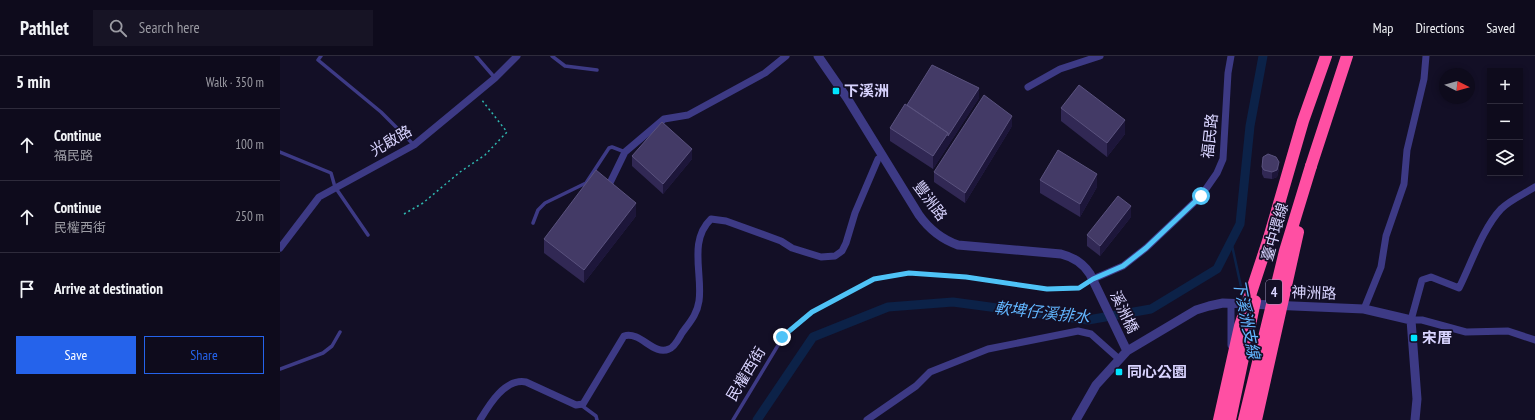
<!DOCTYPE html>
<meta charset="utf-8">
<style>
body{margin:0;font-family:"PT Sans Narrow","Noto Sans TC",sans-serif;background:#171425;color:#f1f3f6}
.controls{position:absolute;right:12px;top:12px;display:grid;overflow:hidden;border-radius:0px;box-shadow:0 2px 6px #0003}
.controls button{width:36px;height:36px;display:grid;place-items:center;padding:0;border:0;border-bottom:1px solid #2e2b3b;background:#0e0b1c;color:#f1f3f6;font:20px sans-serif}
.compass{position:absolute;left:1159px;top:12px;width:36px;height:36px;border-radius:50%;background:#0e0b1c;box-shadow:0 2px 6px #0003;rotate:96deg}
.stop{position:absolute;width:12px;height:12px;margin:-9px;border:3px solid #4fc3f7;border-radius:50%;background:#fff}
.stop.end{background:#4fc3f7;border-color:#fff;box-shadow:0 1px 4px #0008}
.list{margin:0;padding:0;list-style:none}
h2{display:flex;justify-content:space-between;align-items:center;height:52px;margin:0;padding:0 16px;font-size:17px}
h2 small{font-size:13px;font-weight:400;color:#9b9ba3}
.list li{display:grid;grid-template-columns:26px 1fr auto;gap:12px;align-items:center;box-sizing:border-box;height:72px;padding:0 16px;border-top:1px solid #2e2b3b}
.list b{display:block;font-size:15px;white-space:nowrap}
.list p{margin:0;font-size:13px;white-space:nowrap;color:#9b9ba3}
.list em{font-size:13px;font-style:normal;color:#9b9ba3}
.actions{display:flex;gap:8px;padding:12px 16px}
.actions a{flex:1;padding:9px 0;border:1px solid #2563eb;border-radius:0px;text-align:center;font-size:14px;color:#2563eb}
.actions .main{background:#2563eb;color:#fff}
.icon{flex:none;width:22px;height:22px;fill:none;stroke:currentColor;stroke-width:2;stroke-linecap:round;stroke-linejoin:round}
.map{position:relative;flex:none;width:1255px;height:364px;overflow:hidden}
header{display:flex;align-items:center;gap:24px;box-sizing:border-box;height:56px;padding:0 20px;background:#0e0b1c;border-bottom:1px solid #2e2b3b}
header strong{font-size:19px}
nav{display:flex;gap:22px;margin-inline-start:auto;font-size:14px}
.search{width:280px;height:36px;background:#171425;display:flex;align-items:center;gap:10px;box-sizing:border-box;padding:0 14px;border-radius:0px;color:#9b9ba3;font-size:15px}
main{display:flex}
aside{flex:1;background:#0e0b1c}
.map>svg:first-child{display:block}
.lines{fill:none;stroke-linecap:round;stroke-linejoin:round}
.stream{stroke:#0c2248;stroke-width:2.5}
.canal{stroke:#0c2248;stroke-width:9}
.path{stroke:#2fb8b0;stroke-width:1.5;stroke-dasharray:2 3;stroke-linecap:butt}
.service{stroke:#3d3a85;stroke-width:3.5}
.minor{stroke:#3d3a85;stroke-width:7}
.tertiary{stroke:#3d3a85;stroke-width:9}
.motorway{stroke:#ff4fa3;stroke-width:12}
.motorway-bridge{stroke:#ff4fa3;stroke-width:12}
.wall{fill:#312854}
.shaded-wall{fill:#1d163a}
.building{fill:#433a66;stroke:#5a527e}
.route{stroke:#4fc3f7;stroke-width:5}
.poi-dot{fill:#00e5ff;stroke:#130f26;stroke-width:1.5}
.labels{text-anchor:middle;stroke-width:3.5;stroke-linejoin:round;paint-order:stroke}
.shield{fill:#130f26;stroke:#9e99be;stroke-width:1}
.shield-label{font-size:14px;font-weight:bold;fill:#d9d4ff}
.poi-label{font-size:15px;font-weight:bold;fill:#d9d4ff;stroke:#130f26;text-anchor:start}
.street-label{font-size:15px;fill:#d9d4ff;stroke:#130f26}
.water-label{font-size:16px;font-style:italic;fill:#62b6ff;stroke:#130f26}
</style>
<header>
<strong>Pathlet</strong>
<div class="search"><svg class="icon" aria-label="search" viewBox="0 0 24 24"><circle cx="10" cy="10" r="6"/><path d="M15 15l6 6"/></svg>Search here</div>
<nav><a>Map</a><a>Directions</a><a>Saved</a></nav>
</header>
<main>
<aside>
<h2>5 min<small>Walk · 350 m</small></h2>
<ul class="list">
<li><svg class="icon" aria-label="ahead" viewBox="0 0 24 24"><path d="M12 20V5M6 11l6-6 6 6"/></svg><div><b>Continue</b><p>福民路</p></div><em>100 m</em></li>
<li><svg class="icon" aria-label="ahead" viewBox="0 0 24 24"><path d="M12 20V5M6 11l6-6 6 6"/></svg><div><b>Continue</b><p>民權西街</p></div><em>250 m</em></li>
<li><svg class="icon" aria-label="arrive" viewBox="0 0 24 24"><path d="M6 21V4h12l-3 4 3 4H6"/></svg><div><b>Arrive at destination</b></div></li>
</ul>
<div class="actions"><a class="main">Save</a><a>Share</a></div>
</aside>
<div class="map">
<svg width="1255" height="364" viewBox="0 0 1255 364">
<rect width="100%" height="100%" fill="#130f26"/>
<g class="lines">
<path class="stream" d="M951 185 964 244
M973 282 976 295"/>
<path class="canal" d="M477 364 533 281 608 251 673 246 808 264 871 253 937 213 960 168 970 70 983 0"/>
<path class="path" d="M124 158 143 147 180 116 205 99 227 76 201 43"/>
<path class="service" d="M41 0 38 4 101 56 134 89
M196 0 215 22
M272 0 285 10 317 14
M0 96 51 117 55 131 88 179
M253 167 258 154 265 147 306 127 329 92 332 91 345 96
M0 313 43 297 52 290 60 276
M301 349 316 360 317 364
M453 364 503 281 532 256 594 223 629 217 686 221 767 233 799 232 812 224"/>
<path class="minor" d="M748 31 780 13 820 0
M328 131 345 96 384 63 408 59 485 17 506 0
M1255 131C1244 138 1230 144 1221 153 1203 172 1191 208 1179 232L1151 221 1142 224 1131 264H1142L1186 276 1228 275 1255 284
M0 192 39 141 134 89 215 22 237 0
M813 223 843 210 866 192 921 140 937 117 943 103 948 17 951 0
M951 248V289
M1084 253 1101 211 1106 180 1124 128 1127 94 1144 23 1146 0
M200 364C209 349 225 322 246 326L296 349 303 348 344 280C361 275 373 300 389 293 395 291 399 282 402 277 409 267 417 259 419 245 423 219 408 185 431 163L446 165 501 185 512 192 541 201 555 200 562 195 566 187 575 157 598 103 603 100
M587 364 636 330 650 316 708 293 798 275 811 278 839 303"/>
<path class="tertiary" d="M538 0 567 42 639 159C649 173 661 183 678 189L781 198C793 201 803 207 810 218L847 295
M796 364 816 329 847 295 916 254 929 250 943 247 1084 253 1131 264 1137 343 1135 364"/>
<path class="motorway" d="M1031 110 1067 0
M989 182 1023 65 1046 0"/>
<path class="motorway-bridge" d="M939 364 960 270 989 182
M950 364 975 245
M964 364 1005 195 1031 110
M976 364 1018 176"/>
</g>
<path class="wall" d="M699 42 653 113 610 85V72L627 49Z
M781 52 845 78 827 101 781 65Z
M732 70 685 147 654 126V116Z
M352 100 412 103 383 138 352 110Z
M982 111 999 113 997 121 992 123 984 122 982 118Z
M760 124 817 131 800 161 760 137Z
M356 160 304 227 264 197V183Z
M851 161 820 200 807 190V179Z"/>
<path class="shaded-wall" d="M699 32V42L653 113V100Z
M732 60V70L685 147V137Z
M845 64V78L827 101V87Z
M412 93V103L383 138V128Z
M999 106V113L997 121 992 123V116Z
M817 118V131L800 161V148Z
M356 147V160L304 227V214Z
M851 150V161L820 200V190Z"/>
<path class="building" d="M652 9 699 32 668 80V77L627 49Z
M799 29 845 64 827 87 781 52Z
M704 39 732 60 685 137 654 116Z
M625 48 668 77 653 100 610 72Z
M382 66 412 93 383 128 352 100Z
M778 94 817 118 800 148 760 124Z
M988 98 996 101 999 106 997 114 992 116 984 114 982 111 983 101Z
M316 114 356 147 304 214 264 183Z
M838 140 851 150 820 190 807 179Z"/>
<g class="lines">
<path class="route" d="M502 281 532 256 594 223 629 217 686 221 767 233 799 232 813 223 843 210 866 192 921 140"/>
</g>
<g class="poi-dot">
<rect x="552" y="31" width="8" height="8" rx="2"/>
<rect x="1130" y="278" width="8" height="8" rx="2"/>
<rect x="835" y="312" width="8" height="8" rx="2"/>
</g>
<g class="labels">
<rect class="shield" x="986" y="224" width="16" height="24" rx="3"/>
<g class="shield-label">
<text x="994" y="241">4</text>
</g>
<g class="poi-label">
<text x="564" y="40">下溪洲</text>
<text x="1142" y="287">宋厝</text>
<text x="847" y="321">同心公園</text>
</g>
<g class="street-label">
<text transform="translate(930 80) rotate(-84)" y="5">福民路</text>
<text transform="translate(111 85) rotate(-30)" y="5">光啟路</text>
<text transform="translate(650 145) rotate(53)" y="5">豐洲路</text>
<text transform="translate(995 176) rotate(-74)" y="5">臺中環線</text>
<text transform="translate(1034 237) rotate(2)" y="5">神洲路</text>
<text transform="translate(844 256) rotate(64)" y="5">溪洲橋</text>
<text transform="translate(466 318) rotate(-59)" y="5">民權西街</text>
</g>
<g class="water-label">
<text transform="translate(762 256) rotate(6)" y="6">軟埤仔溪排水</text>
<text transform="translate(967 263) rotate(79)" y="6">下溪洲支線</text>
</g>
</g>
</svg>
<div class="controls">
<button>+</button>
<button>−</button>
<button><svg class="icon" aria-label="layers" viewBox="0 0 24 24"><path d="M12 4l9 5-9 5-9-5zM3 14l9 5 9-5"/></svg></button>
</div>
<svg class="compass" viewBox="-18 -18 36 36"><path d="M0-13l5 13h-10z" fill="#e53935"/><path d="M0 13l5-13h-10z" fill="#9b9ba3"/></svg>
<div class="stop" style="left:921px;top:140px"></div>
<div class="stop end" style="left:502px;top:281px"></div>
</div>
</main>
